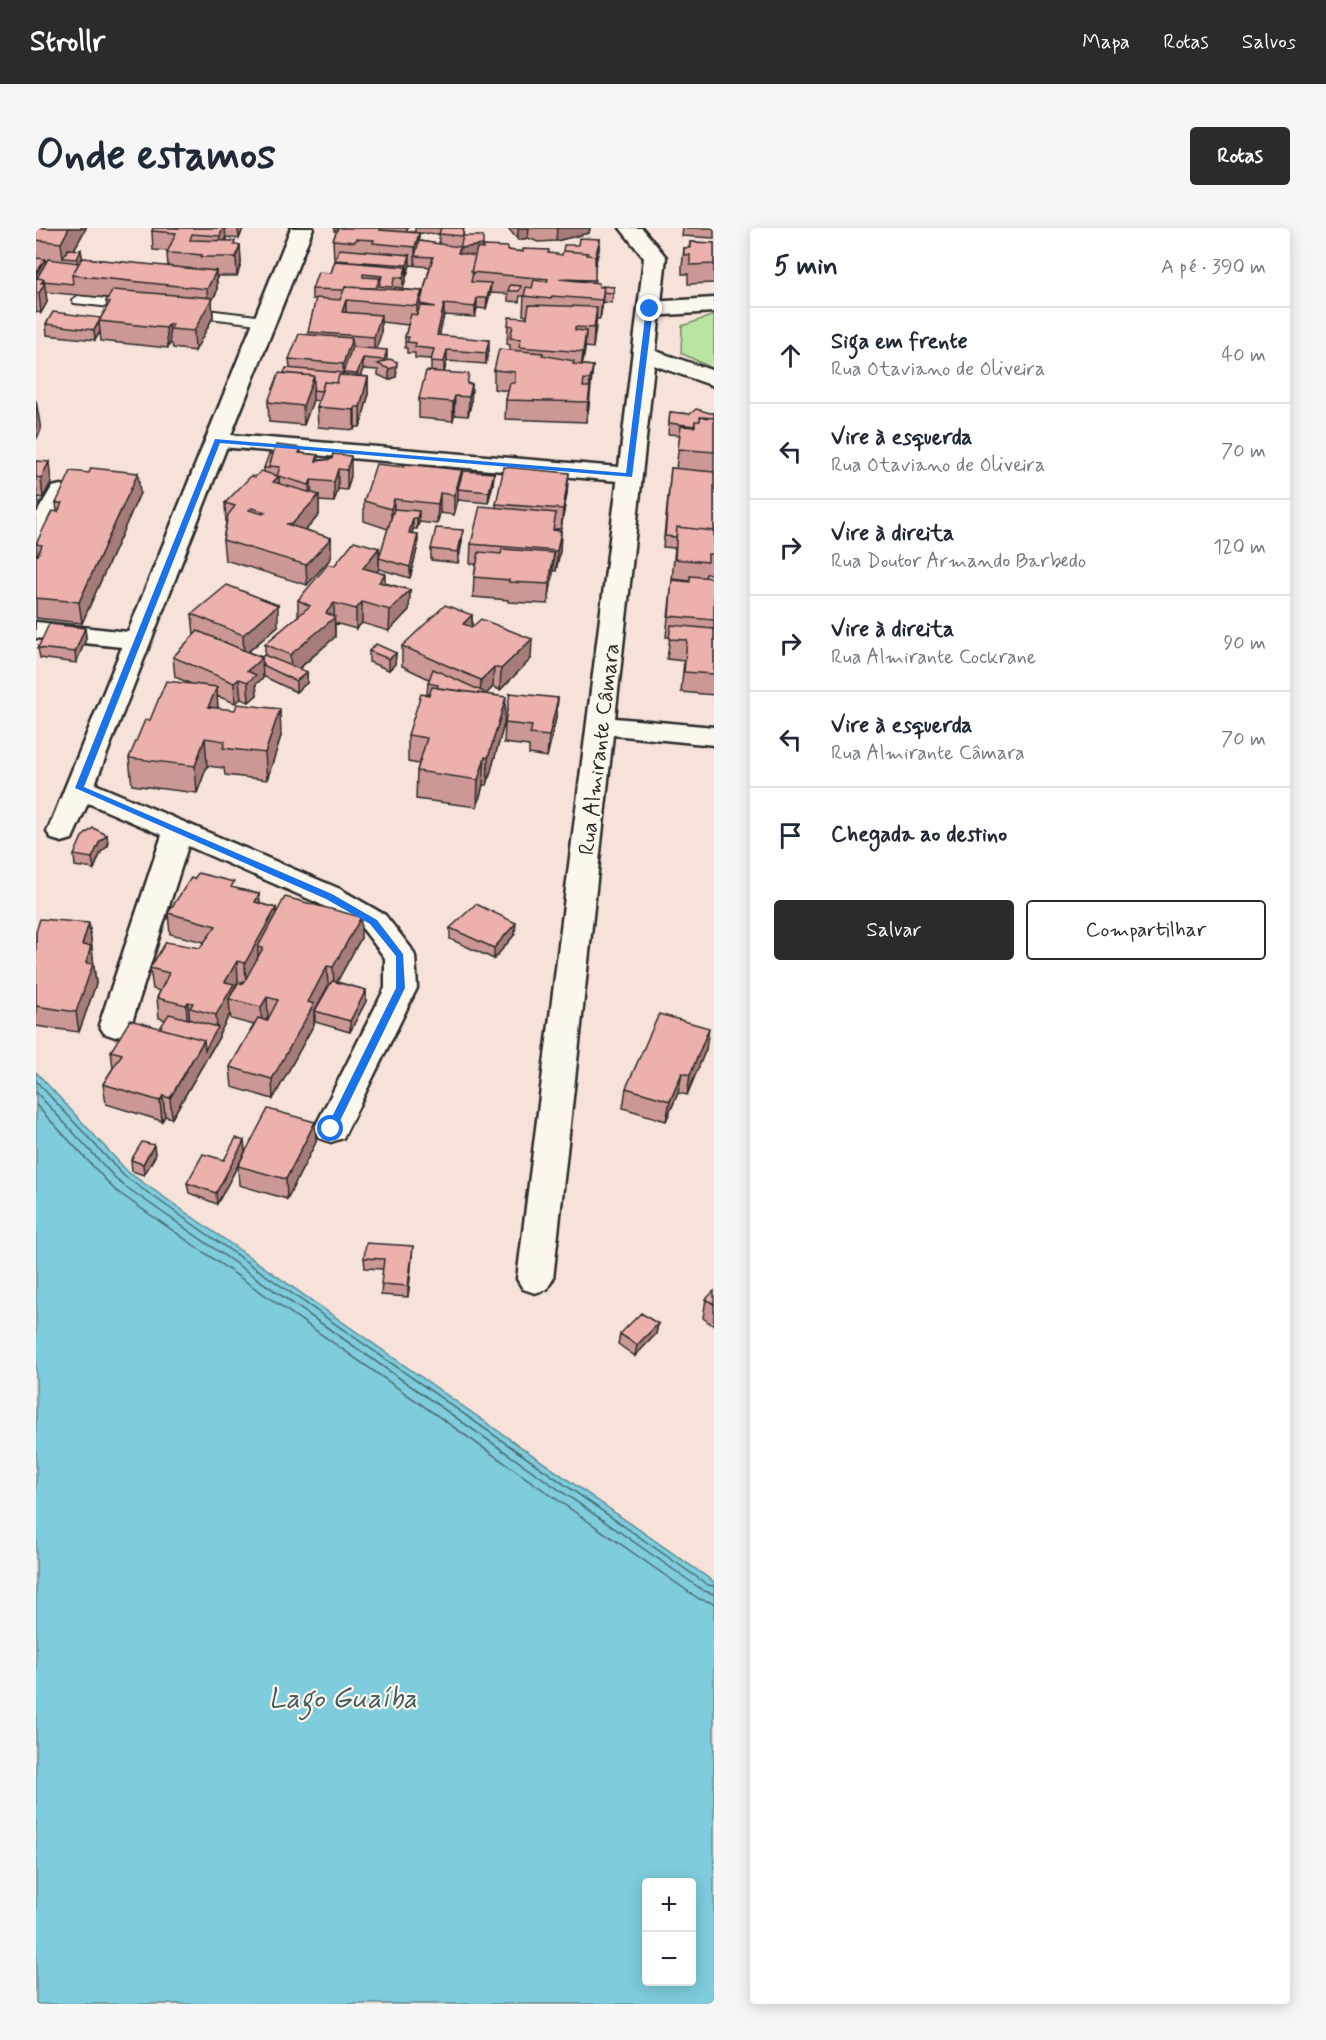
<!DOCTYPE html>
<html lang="pt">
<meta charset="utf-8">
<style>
body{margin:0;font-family:Mynerve,sans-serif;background:#f6f6f7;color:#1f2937}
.controls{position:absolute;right:18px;bottom:18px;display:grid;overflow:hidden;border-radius:6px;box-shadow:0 3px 15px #0003}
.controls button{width:54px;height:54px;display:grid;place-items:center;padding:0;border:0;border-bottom:2px solid #e0e1e3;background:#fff;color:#1f2937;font:30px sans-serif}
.stop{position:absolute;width:18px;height:18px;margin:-14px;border:4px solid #1a73e8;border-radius:50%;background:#fff}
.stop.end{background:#1a73e8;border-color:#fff;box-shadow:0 2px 6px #0008}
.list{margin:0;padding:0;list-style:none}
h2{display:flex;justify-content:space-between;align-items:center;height:78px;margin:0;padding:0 24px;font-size:26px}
h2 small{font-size:20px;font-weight:400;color:#747a83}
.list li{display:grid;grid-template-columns:39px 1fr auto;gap:18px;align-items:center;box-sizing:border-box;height:96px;padding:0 24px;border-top:2px solid #e0e1e3}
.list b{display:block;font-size:22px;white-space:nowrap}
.list p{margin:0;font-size:20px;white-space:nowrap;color:#747a83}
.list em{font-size:20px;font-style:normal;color:#747a83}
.actions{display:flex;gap:12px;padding:18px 24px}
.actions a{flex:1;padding:14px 0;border:2px solid #2b2b2b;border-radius:6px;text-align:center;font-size:21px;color:#2b2b2b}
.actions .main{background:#2b2b2b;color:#fff}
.icon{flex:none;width:33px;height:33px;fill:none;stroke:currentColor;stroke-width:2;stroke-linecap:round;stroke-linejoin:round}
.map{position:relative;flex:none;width:678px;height:1776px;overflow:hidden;border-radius:6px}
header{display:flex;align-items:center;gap:36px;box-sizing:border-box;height:84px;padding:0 30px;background:#2b2b2b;color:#fff}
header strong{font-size:28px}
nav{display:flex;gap:33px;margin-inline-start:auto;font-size:21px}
.intro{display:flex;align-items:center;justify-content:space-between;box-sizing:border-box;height:144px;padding:0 36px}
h1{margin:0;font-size:42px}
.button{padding:15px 27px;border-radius:6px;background:#2b2b2b;color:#fff;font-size:21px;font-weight:700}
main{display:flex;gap:36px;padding:0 36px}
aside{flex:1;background:#fff;border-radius:6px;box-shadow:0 3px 15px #0003}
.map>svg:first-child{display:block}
.green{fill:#bae4a1;stroke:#728866;stroke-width:1.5}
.water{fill:#7eccdc;stroke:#5d8c95;stroke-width:1.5;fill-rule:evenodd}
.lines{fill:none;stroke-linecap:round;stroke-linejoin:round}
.shore{stroke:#4c6b72;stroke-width:1.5}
.lane-casing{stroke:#2b2b2b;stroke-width:4}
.street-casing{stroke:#2b2b2b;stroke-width:5}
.secondary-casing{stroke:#2b2b2b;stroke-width:5}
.lane{fill:#fbf7ec;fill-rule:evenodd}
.street{fill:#fbf7ec;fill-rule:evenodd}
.secondary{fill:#fbf7ec;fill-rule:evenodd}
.wall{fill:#cc9895;stroke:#2b2b2b;stroke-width:1.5;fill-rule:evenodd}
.shaded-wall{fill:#a67c79;stroke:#2b2b2b;stroke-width:1.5}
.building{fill:#edb1ad;stroke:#2b2b2b;stroke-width:1.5;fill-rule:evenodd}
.route{fill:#1a73e8}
.labels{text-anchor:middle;stroke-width:4.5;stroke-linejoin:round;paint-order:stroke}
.street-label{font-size:22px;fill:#2b2b2b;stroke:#fbf7ec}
.near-water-label{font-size:28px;font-style:italic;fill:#445b60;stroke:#fbf7ec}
</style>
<header>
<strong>Strollr</strong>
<nav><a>Mapa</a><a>Rotas</a><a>Salvos</a></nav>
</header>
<div class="intro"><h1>Onde estamos</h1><a class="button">Rotas</a></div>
<main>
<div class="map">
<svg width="678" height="1776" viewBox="0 0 678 1776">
<rect width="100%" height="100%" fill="#f7e2d9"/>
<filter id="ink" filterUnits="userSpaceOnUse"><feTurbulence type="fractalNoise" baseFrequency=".0167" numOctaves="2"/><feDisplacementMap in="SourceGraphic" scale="12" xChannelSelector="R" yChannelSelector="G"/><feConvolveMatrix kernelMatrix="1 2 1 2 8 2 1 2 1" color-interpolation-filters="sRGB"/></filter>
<g filter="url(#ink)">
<path class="green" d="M678 87V141L645 125 646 98Z"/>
<path class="water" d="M0 844 92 944 678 1354V1776H0ZM610 1654H656V1754H610Z"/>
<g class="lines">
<path class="shore" d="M0 853 88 948 672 1357 678 1358
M0 864 83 954 668 1363 678 1366
M0 877 79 962 663 1371 678 1375"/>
<defs>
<path id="lane" d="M42 68 93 73 99 77 93 81 38 75 36 72Z
M154 80 229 89 235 93 229 97 150 87 148 84Z"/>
<path id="street" d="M678 70V84L614 88 606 86 603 81 606 76 614 74Z
M608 119 678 143V158L600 131 597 126 600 121Z
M181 206 189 208 193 213 59 556 304 661 349 687 375 720 379 728 381 760 307 910 295 914 283 910 278 901 349 760V730L327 701 282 675 152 618 95 797 90 805 79 809 68 805 63 797 126 607 52 575 36 611 26 614 16 611 11 604 86 419 0 410V394L92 404 169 213 173 208Z
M594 240 603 242 606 247 579 490 678 499V517L577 507 517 1051 511 1061 499 1065 487 1061 481 1051 582 247 585 242Z
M25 257 34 259 37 264 9 312 0 315V286L16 259Z"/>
<path id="secondary" d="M255 0H277L195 207 583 239 608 30 584 0H606L630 29 606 247 603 252 594 254 173 218 169 213Z"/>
</defs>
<use href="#lane" class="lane-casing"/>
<use href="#street" class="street-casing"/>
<use href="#secondary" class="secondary-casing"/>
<use href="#lane" class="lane"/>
<use href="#street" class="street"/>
<use href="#secondary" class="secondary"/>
</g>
<path class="wall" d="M0 0H50L38 22H45L46 30 132 39 131 25 132 23 117 22 116 3 117 0H207L203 11 190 9V13L199 17H204L205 36 201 48H181V63L176 73 177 89 159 123 137 120 136 116 134 115 132 120 65 113 64 104 59 112 11 107 10 96 65 90 71 80 70 73 72 70 10 64 11 74 5 85 0 84Z
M298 0H372L370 4H379V0H428L427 8 447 18 479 23 512 25 526 27 542 17 564 11 563 22 559 39 558 54 563 59H578L576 75 567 74 564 91H560L557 120 549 119 546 137 557 138 550 194 469 191 470 172 472 163 458 161V142L474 122V117L471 116 472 97 491 90V88L487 87 488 68H484L483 74 472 73V66L454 65 450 81 441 80 439 89 408 87 403 108 453 122 450 136 411 133 408 144 433 156H436L435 176 432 188 418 187 417 193 383 190V171L395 143V131L379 130V125H371V120H369V109L372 97 345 94V106L340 121 361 144 360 149 353 152 342 147V142L327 141 324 148 332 149V169L324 199H319L318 202 282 199 281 179 283 173 277 172 268 197 233 194 232 174 248 145 254 140 253 131 272 106 280 71H276V61L295 45 299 33V32L298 31 297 12 301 3H298ZM383 5 403 6V16L383 13ZM374 37 394 39 385 72 386 63 358 61 359 59 367 60Z
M472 0H554L553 5 520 13 502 14 492 10 482 12Z
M647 0H678V10L646 8Z
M654 14 678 15V55L652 56V46H646V39L648 20H653Z
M634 184 654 186 678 185V346H670L669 350H678V467L645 464 648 433 631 431 634 409H630L636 352 654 354V353L636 351 639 320 627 319 635 240 640 241 644 207 632 206Z
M265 220V225L282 227V232L296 231 297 226 315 248 311 262 302 261 298 274 283 273V287L270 302 295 310V330L271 357 189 332 187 312 190 295 189 275 219 249 228 244V240L237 226Z
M0 233 15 254 7 270 2 269 3 278 0 285Z
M458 245 457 256 452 275 422 272 418 287 404 285 401 296 383 294 381 301H377L376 305 382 317 374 350 343 341V330L352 301 328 293V273L425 250Z
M104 265 46 395 0 390V326H1L0 316 21 284 20 275Z
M531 265 525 301H519V302L525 303 524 323 520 343H517L512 376 472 374V372L437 369 438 349 440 336H434L435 316 460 280V276Z
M426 313 422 335 395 332V321Z
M343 320V341L340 344 349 355 374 362 373 382 353 403 326 395 320 401 299 395V409L263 441 271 444V455L260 464 227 448V450L220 456 221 467 213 474 205 471 199 475 181 468 182 480 245 508 231 552 189 547 188 540 171 538 161 565 96 557 93 530 114 492 153 455 139 449 137 429 158 407 156 386 242 398 212 424 226 429 229 427V416L262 388V372L298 338Z
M436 387V399L495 431 464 462 457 459 450 466 468 496 451 557H447L441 579 380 571 381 543 383 536 372 534V507L393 467 391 466 392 455 393 451 366 438V418Z
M49 400 50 411 40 435 4 430 2 420Z
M333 423 360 425 359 436 353 442 333 434Z
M522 470 520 490 511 529 493 526V518L468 515 469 495Z
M71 607 72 618 65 624 58 641 39 638 38 627Z
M198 660 223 666 224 676 240 680V686L325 710 301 754 330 762V773L314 804 279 794V783L292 758 278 784V796L237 871 196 859 194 839 218 797 195 791 194 786 183 806V809L136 890 129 888 126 893 70 876 67 856 77 840 75 823 124 800 130 792 123 790 121 770 124 763 117 761 114 740 164 720 168 714 134 706 132 685ZM202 753 208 755 207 756 199 761Z
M53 695 60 756 43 804 0 798V704Z
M414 700 479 706 458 731 414 711Z
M670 821 651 867 642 865 630 893 587 880 590 860Z
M208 913 209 924 181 976 153 965 151 955 188 932Z
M280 914 251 971 203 957 202 938Z
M118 917 119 928 108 947 96 943 95 932Z
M376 1029 372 1069 345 1067 347 1041 329 1040 328 1030Z
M670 1071 678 1076V1098L667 1090Z
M622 1096 620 1106 599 1128 582 1116 584 1106Z"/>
<path class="shaded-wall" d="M33 0H50L33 30H27L25 15Z
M187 0H189L190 14 186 27 184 8Z
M202 0H207L203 11Z
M482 0H493L492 10 482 12Z
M521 0H554L553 5 520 13Z
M383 5V24L379 28V38V19Z
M564 11 563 22 558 39 559 29Z
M204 17 205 36 201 48 200 29Z
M447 17V27L422 35V25L424 19Z
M45 22 47 33 42 41 41 31Z
M374 27V37L371 47V37Z
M9 31 10 42 0 65V46Z
M370 39V50L367 60V50Z
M180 43 181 63 176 73 177 89 159 123 158 103 172 76 171 61Z
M8 51 11 74 5 85 3 65 5 55Z
M455 55 454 66 450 81 451 70Z
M568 59 566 79 564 91 566 72Z
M386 63 384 86 381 97V78Z
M441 70V80L439 89V79Z
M310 72V91L306 84Z
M408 76V87L401 118V107Z
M561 79 560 99 557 120 558 100Z
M345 87V106L338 129V109Z
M63 94 64 104 59 112 58 102Z
M133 96 134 115 132 120 130 100Z
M550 103 549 123 545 143 547 124Z
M316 110V130L307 145V136Z
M453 112V122L450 136V125Z
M351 122V133L348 139V132Z
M411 122V133L408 144V134Z
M327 130V141L321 157V146Z
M361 134 360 149 353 152V141Z
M557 138 553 179 550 194 554 152Z
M278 148 279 162H277V172L268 197 267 178Z
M332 149V169L324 199V179Z
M436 156 435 176 432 188 433 169Z
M419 168 418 187 417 193V174Z
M0 172 5 202 0 212Z
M319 179V199L318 202V182Z
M315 228V248L311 262V242Z
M13 234 15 254 7 270 5 250Z
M302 241V261L298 274V254Z
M426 242 425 261H422V272L418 287V267Z
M102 245 104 265 46 395 43 374Z
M458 245 457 256 452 275 453 264Z
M533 245 531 265 525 301 527 281Z
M243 248 244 268 237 254Z
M275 252 276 272 283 267V287L258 315 250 296 274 277 273 257Z
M0 258 3 278 0 285Z
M404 265V285L401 296 402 276Z
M358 271V291L355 301V281Z
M383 283V294L381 301V290Z
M377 290V301L373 316V305Z
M427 302 426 313 422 335V324Z
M525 303 524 323 520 343 521 323Z
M382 306V317L374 350V339Z
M295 310V330L271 357 270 337Z
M343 320V341L327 360V340Z
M518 325 517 345 512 376 513 356Z
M349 346V367L343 354Z
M374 362 373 382 353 403 354 382Z
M326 374V395L320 401V381Z
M298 375 299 409 255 447 254 427Z
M242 377V398L208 427 207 407Z
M436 387V408L427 396Z
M49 400 50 411 40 435 39 424Z
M496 411 495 431 464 462 465 441Z
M360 425 359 436 353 442V431Z
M226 430 227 450 220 456 221 467 213 474 211 443Z
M458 439 457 459 448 468 444 469 445 452Z
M271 444V455L260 464V453Z
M203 451 205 471 199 475 198 455Z
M181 459 182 486 172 479Z
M470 469 468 496 451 557 452 530Z
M522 470 520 490 511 529 513 508Z
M244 481 245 508 231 552 229 525Z
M169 510 171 538 161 565 159 538Z
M449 529 447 557 441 579 442 552Z
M71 607 72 618 65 624 58 641 56 630 64 613Z
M223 666 225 686 219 674Z
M240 680 241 700 227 720 222 719V733L210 755 209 735Z
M325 689V710L298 759 297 739Z
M53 695 60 756 43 804 40 784 46 717Z
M480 695 479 706 458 731V720Z
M201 733 202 753 193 771 194 786 183 806V809L136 890 134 870 168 812 181 800 180 787 189 754Z
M291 738 292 758 278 784V796L237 871 236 851 272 774Z
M330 762V773L314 804V793Z
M231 769 232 789 226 799 225 779Z
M152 774 154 794 152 798 150 777Z
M673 800 670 821 651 867 654 847Z
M646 845 642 865 630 893 634 873Z
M127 868 129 888 126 893 124 873Z
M279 894 280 914 251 971 250 951Z
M208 913 209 924 181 976 180 965Z
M118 917 119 928 108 947 107 936Z
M377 1018 376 1029 372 1069V1058Z
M622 1096 620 1106 599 1128 601 1117Z"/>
<path class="building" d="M0 0H33L25 15 0 12Z
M117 0H187L184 8 156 6 154 12 199 13 198 17H204L200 29H165L166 27 156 26 131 25 140 5 116 3Z
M302 0H345L344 2 383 5 379 19 337 15 338 12 320 11 319 14 297 12Z
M405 0H427V8L403 6Z
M427 8H447V17L424 20Z
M543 10 564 11 559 29V28L551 27 552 25 527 23 528 17H542Z
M383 13 424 19 422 25 439 28 435 44H437L435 54 455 55 451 70H441L439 79 408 76 401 107 453 112 450 125 411 122 408 134 395 133 398 121 379 119 380 115 371 114 373 109H369L375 86 381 87 384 78 400 79 384 76 397 29 379 28Z
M654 14 678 15V36L654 37V27H648V20H654Z
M447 18 472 19V22L479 23 487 24V21L513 22 512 25 526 27 527 23 552 25 551 27 559 28V52L523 51 563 55V59H568L566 72 516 68 515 71 488 68 490 59 496 60 498 52 511 54 512 51 435 44 441 20 447 21Z
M32 21 45 22 41 31 27 30Z
M303 21 374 27 371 37 299 32Z
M0 30 9 31 0 46Z
M46 30 180 43 171 61 36 47Z
M12 31 43 35 36 47 37 56 8 53V51L1 50Z
M299 33 370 39 367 50 359 49 356 59 343 58 346 48 327 46V49L344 50 340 60 309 59 308 62 276 61 282 44 295 45Z
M0 50 8 51 5 55H9L3 65H0Z
M474 57 485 58 483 63H472Z
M566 58 578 59 577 65 567 64 568 59H566Z
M309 59 386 63 381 78 310 72 306 84 345 87 338 109 272 104 280 70 304 72Z
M77 62 176 70 158 103 135 101 137 96H133L130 100 63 93 74 74 70 73Z
M493 77 561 79 558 100 539 99V102L550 103 547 124 483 119 485 111 474 110 477 98 472 97 473 89 491 90Z
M17 84 65 90 58 102 10 96Z
M263 106 316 110 307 136 253 131Z
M316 119 351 122 348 132 327 130 321 146 307 145Z
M463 121 507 125 506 127 538 133 537 136 557 138 554 152 548 151 547 159H554L552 174 470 172 474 155H479V144L458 142Z
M354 131 361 134 360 139 353 141 342 136Z
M250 140 307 145 306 147H303L301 155 288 154 286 163 277 162 278 157V148L248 145Z
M390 143 433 146 431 156H436L433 169 419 168 417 174 383 171Z
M243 145 278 148 267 178 232 174Z
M303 147 332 149 324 179H319L318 182 281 179 288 154 301 155Z
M660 181 674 185H678V190L664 189V193H659V198L633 195 634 184 654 186Z
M664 189 678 190V224L642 221 645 198 658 199 659 193H664Z
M240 217 265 220 263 225 282 227 280 233 296 231 297 226 315 228 311 242 302 241 298 254 275 252 273 257 243 248 237 254 283 267 257 295 250 296 295 310 270 337 187 312 192 287 199 278 189 275 215 248 219 249 225 243 241 248 244 239 233 238ZM216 280 230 284 227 286 213 282Z
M233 226H237L233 240H228Z
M0 233 13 234 5 250 0 249Z
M340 236 368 239 369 236 426 242 418 267 404 265 402 276 358 271 355 281 328 273Z
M468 239 533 245 527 281 460 276Z
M55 240 102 245 43 374 0 370V326L2 327 6 317 0 316 16 283 22 284 26 275H20L35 243 53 245Z
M635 240 678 244V303L641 299 640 309 629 308Z
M427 243 458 245 453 264 422 261Z
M444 278 520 285 517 302 525 303 521 323 435 316Z
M358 281 383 283 381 290H377L373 305 382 306 374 339 343 330Z
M641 299 678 303V326H672V334L639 331Z
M400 300 427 302 422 324 395 321Z
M318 313 343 320 327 340 349 346 343 354 374 362 354 382 326 374 320 381 298 375 290 385 299 389 254 427 229 416 274 378 262 372 292 336 298 338Z
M466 321 518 325 513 356 473 354V352L438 349 443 324 465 326Z
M654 348 678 350V392L633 388 636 352 654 354Z
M191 357 242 377 207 407 156 386Z
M409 377 436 387 427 396 436 399 445 391 496 411 465 441 458 439 445 452 366 418Z
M13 396 49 400 39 424 2 420Z
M635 397 678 401V446L648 444 651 412 633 411Z
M162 403 226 430 211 443 220 447 212 454 203 451 198 455 137 429Z
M340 416 360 425 353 431 333 423Z
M228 427 271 444 260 453 227 437 226 429Z
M397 441 448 464 447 466 401 460 402 457 392 455Z
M130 453 181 459 172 479 199 482 201 476 244 481 229 525 187 520 189 513 169 510 159 538 93 530 109 492H114Z
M396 459 470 469 452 530 449 529 442 552 381 543 391 510 372 507 385 466 393 467Z
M474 465 522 470 513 508 494 506 496 498 469 495Z
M57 600 71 607 64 613 56 630 38 627 46 609Z
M162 645 198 654 195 659 223 666 219 674 240 680 209 735 201 733 189 754 198 756 180 787 154 780 157 775 152 774 150 777 121 770 133 745 114 740 130 714 164 720 180 698 132 685 155 650 158 651Z
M249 669 325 689 297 739 291 738 272 774 278 776 236 851 194 839 222 790 231 793 242 772 231 769 225 779 193 771 202 755 207 756 227 720 222 719Z
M440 676 480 695 458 720 414 700Z
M4 691 53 695 46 717 55 718 50 735 57 736 40 784 0 778V704Z
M296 753 330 762 314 793 279 783Z
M133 786 182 799 169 822 168 812 124 800Z
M623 786 673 800 654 847 646 845 634 873 590 860Z
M94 792 168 812 134 870 127 868 124 873 67 856 86 826 75 823Z
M232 881 279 894 250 951 202 938Z
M200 910 208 913 180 965 151 955 167 926 188 932Z
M106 914 118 917 107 936 95 932Z
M330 1015 377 1018 372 1058 345 1056 348 1031 328 1030Z
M678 1063V1076L670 1071Z
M605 1085 622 1096 601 1117 584 1106Z"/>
</g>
<path class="route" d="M614 79 617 81 596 249 184 215 48 559 296 666 341 692 367 726 369 760 300 901 292 904 290 901 360 760V728L334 696 290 671 39 560 179 211 590 245 610 81Z"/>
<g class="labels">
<g class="street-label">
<text transform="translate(562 521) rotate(-83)" y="8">Rua Almirante Câmara</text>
</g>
<g class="near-water-label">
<text x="307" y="1479">Lago Guaíba</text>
</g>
</g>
</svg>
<div class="controls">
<button>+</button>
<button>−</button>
</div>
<div class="stop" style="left:295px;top:901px"></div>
<div class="stop end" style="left:614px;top:81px"></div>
</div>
<aside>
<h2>5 min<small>A pé · 390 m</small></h2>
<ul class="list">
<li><svg class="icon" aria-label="ahead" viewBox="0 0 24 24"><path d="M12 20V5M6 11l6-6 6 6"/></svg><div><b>Siga em frente</b><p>Rua Otaviano de Oliveira</p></div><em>40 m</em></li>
<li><svg class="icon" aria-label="left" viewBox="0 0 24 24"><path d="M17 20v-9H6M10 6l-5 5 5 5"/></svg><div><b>Vire à esquerda</b><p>Rua Otaviano de Oliveira</p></div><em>70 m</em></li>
<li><svg class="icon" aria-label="right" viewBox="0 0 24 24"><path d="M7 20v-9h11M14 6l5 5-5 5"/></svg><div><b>Vire à direita</b><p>Rua Doutor Armando Barbedo</p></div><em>120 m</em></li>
<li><svg class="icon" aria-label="right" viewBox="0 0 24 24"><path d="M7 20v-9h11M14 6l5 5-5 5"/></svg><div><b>Vire à direita</b><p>Rua Almirante Cockrane</p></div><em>90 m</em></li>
<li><svg class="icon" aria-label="left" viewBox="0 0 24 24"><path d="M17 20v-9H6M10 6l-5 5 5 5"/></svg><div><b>Vire à esquerda</b><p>Rua Almirante Câmara</p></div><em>70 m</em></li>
<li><svg class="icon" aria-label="arrive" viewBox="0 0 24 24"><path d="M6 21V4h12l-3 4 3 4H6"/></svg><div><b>Chegada ao destino</b></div></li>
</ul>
<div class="actions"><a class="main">Salvar</a><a>Compartilhar</a></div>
</aside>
</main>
